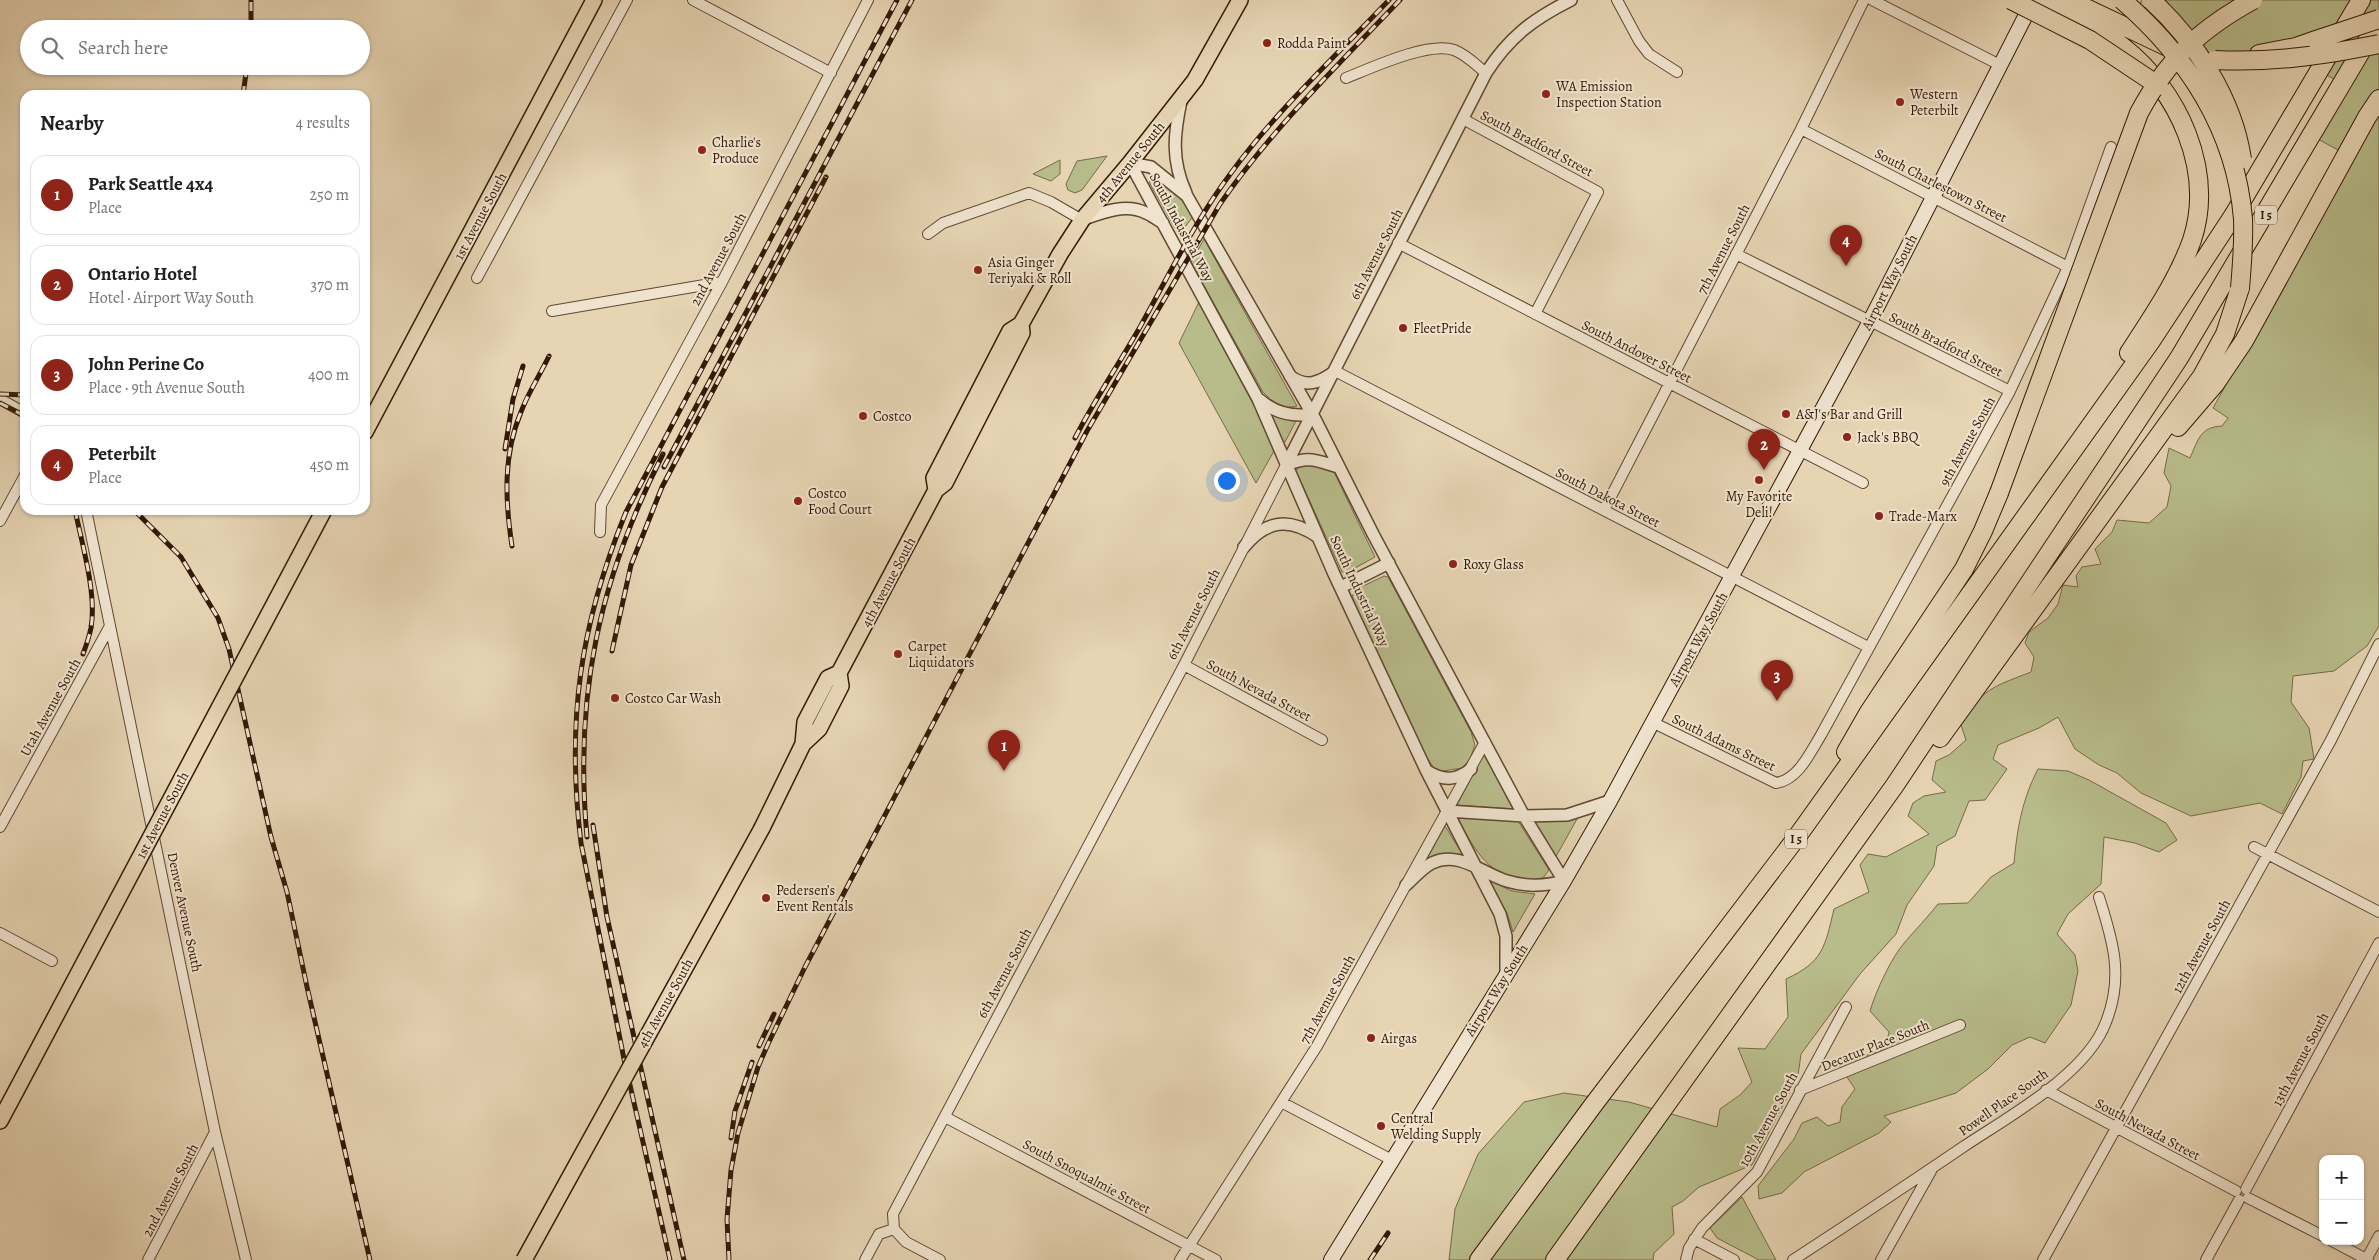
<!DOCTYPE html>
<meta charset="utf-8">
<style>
body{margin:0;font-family:Alegreya,serif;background:#f6f6f6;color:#202124}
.controls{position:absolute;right:15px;bottom:15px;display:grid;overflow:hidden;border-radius:10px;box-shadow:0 1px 4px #0004}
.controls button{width:45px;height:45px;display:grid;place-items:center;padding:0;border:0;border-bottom:1px solid #e0e0e0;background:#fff;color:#202124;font:25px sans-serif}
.you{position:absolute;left:1226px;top:480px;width:18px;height:18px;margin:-12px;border:4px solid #fff;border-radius:50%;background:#1a73e8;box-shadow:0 0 0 8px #1a73e833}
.badge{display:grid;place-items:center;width:32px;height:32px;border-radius:50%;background:#8f2418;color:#fff;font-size:16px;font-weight:700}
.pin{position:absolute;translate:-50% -41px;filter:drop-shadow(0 1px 2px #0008)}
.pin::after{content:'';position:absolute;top:26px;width:18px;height:15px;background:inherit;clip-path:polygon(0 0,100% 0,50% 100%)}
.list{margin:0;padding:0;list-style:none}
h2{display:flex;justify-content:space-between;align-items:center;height:65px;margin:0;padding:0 20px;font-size:21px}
h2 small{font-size:16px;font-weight:400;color:#757577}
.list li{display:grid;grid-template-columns:32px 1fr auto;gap:15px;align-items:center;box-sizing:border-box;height:80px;margin:0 10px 10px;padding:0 10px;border:1px solid #e0e0e0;border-radius:15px}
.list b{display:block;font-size:19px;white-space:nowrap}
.list p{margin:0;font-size:16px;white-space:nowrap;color:#757577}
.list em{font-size:16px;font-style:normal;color:#757577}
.icon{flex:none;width:28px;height:28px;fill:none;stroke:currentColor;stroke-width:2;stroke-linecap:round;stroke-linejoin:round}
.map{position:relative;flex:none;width:2379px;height:1260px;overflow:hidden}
.search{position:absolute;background:#fff;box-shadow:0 1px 4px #0004;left:20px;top:20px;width:350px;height:55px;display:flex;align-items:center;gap:12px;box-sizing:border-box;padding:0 18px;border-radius:28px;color:#757577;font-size:19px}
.panel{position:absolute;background:#fff;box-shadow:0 1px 4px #0004;left:20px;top:90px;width:350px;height:425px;border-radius:15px}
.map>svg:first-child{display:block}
.green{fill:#b8bc8b;stroke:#766a48}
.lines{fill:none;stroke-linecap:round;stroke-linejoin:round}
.minor-casing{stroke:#614831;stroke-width:12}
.tertiary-casing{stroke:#614831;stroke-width:14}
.secondary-casing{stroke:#351906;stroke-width:16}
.primary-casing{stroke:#351906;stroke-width:18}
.motorway-casing{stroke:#351906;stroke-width:20}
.minor{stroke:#efe3ce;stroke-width:10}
.tertiary{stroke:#efe3ce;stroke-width:11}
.secondary{stroke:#efe3ce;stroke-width:14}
.primary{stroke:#e6d4b3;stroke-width:15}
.motorway{stroke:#e6d4b3;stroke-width:18}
.rail-casing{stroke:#351906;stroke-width:5}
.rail{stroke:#efe3ce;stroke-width:3;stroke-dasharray:9;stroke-linecap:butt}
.primary-bridge-casing{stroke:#351906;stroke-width:18;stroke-linecap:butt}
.motorway-bridge-casing{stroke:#351906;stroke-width:20;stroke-linecap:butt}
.primary-bridge{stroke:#e6d4b3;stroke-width:15}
.motorway-bridge{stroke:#e6d4b3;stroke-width:18}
.poi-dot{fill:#8f2418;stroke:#efe3ce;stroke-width:2}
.labels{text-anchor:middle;stroke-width:4;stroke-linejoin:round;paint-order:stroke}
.shield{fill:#efe3ce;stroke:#6d5642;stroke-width:1}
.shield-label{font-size:12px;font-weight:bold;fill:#351906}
.poi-label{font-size:14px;fill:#351906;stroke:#efe3ce;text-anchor:start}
.street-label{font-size:14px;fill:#351906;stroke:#efe3ce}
</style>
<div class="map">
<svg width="2379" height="1260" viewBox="0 0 2379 1260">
<rect width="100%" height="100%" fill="#e6d4b3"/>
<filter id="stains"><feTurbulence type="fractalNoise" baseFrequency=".004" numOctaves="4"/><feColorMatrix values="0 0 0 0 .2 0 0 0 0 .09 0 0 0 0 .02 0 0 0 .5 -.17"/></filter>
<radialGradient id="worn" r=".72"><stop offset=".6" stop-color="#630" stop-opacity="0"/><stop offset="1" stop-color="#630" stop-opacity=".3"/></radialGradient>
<path class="green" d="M2142 0H2379V626L2367 646 2334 671 2293 676 2291 702 2309 728 2314 759 2303 761 2301 777 2282 814 2260 803 2191 816 2141 793 2117 773 2099 765 2075 749 2058 717 2039 728 1998 745 1993 759 2007 769 1985 800 1969 801 1955 836 1937 846 1934 866 1907 905 1896 934 1860 974 1801 1054 1798 1076 1752 1165 1699 1187 1683 1201 1672 1207 1674 1234 1654 1253 1653 1260H1449L1455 1209 1478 1154 1524 1102 1564 1093 1629 1102 1717 1127 1720 1109 1740 1095 1752 1082 1738 1048 1765 1049 1788 1017 1786 979C1823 962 1825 947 1834 909L1869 892 1860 865 1868 854 1886 857 1929 834 1908 816 1913 803 1924 796 1946 792 1932 780 1936 761 1949 755 1966 740 1961 725C1982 688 1993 687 2031 672L2034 657 2025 643 2029 632 2048 618 2058 604 2063 585 2078 587 2076 576 2082 567 2101 564 2095 549 2112 532 2117 520 2149 523 2167 507 2171 486 2164 473 2169 448 2190 458C2198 440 2200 427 2222 426L2228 418 2213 408 2353 158 2312 136 2343 84 2290 55H2211L2128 27Z
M1107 156 1082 190 1075 193 1068 190 1066 184 1077 161Z
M1060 160V174L1051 181 1033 174Z
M1154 176 1172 188 1194 215 1179 235 1149 182Z
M1204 239 1297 406C1281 410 1274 403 1263 392L1191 262Z
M1199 302 1258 413 1274 451 1256 483 1179 343Z
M1271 414 1283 418 1297 419 1285 442 1283 441Z
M1300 463 1333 470 1375 557 1346 573 1342 572 1296 471Z
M1384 576 1388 577 1471 732 1475 745 1470 759 1462 768 1443 771 1434 768 1416 742 1352 597 1355 590Z
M1484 754 1515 809 1457 805Z
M2038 769 2068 771 2089 780 2166 823 2177 840 2159 852 2135 843 2104 837 2101 884 2068 914 2057 934 2075 955 2078 971 2071 1005 2045 1043 2030 1037 2012 1045 1988 1069 1956 1093 1884 1116 1891 1122 1879 1133 1804 1172 1782 1193 1759 1199 1758 1186 1794 1139 1802 1123 1817 1117 1828 1126 1840 1122 1842 1107 1855 1089 1839 1065 1885 1049 1889 1032 1870 1011C1876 991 1891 958 1905 942 1916 929 1927 918 1938 904L1968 903 1991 877 2014 863C2017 829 2022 800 2038 769Z
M1457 816 1518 821 1549 870 1543 878C1536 879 1527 881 1520 880 1486 874 1471 844 1457 816Z
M1577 819 1554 860 1530 820Z
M1445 826 1463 855 1444 854 1427 859Z
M1488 880 1512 891 1535 894 1513 932 1507 913Z
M1742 1197 1776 1260H1759L1717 1238 1710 1228Z"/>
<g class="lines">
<defs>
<path id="minor" d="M693 0 831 73
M1617 0 1639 41 1649 54 1677 72
M1872 0 2000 65
M1346 78C1371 68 1429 41 1454 50 1467 55 1476 65 1486 73
M1463 119 1598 192 1535 314
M1801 129 2068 267
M928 234 943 223 1029 193 1051 202 1082 220
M1398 243 1863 483
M1736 254 2010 391
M477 278 627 0
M552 311 722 282
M1335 371 1868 647
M0 399 25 413
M86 510 215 1132 246 1260
M1604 510 1801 129 1864 0
M0 521 25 475
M600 532 601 505 722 282 868 0
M1184 665 1322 740
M1652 722 1776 783C1798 780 1810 753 1821 735L2010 391 2068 267 2111 147
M0 827 110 626
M2254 847 2379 912
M0 933 52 961
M1800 1090 1960 1025
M2046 1090 2236 1191
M1281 1102 1392 1160
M945 1117 1216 1260
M2246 1189 2379 943
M2248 1198 2323 1236
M894 1229 906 1242 940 1260
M1694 1239 1734 1260
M2332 1241 2368 1260
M148 1260 215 1132
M865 1260 879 1234 894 1229 893 1214 1184 665 1286 465
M1180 1260 1317 1046 1485 742
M1686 1260 1689 1248 1702 1228 1757 1172 1846 1007
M1793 1260C1850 1223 1907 1185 1963 1147 2008 1117 2087 1074 2106 1022 2124 977 2113 941 2099 897
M1881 1260 1931 1171
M2043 1260 2331 740 2379 644
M2206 1260 2239 1200
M2366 1260 2379 1236"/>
<path id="tertiary" d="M1181 101C1174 134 1171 160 1186 193
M1130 163 1151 167 1187 196 1315 419 1373 534 1524 816 1564 881C1544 886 1527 887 1507 881 1483 874 1459 850 1432 863 1422 868 1414 878 1406 885
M1130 163 1258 399 1334 574 1426 770 1500 914 1506 936V974
M1084 219C1103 212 1126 203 1146 213 1152 215 1157 220 1163 223
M1290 376C1306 388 1319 383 1334 372
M1260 400C1275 413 1292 417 1312 414
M1286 465 1486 73C1509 37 1533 19 1571 0
M1286 465C1309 456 1315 460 1338 467
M1244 547C1266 520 1289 517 1318 537
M1341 587 1389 563
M1427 771C1443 781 1456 781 1471 769
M1447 811 1524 816 1567 815 1610 801"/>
<path id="secondary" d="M1331 1260 1564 881 1610 801 1870 321 2033 1"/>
<path id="primary" d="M365 432 594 0
M936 490 934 478 1010 331 1021 324 1060 254 1082 220 1130 163 1195 80 1240 0
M803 744 805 722 828 678 839 673 936 490 945 483 1022 333 1021 324
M762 828 803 744 819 729 841 686 839 673
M0 1121 16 1091"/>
<path id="motorway" d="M2040 0C2068 15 2098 27 2123 47 2178 90 2215 170 2192 240 2178 280 2152 317 2129 353
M2069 0 2172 49
M2259 54 2296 47 2316 40
M2178 427 2215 384 2244 341 2367 117 2379 99
M1940 738 2202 376 2225 334 2240 288
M1846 752 1869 712 1964 569 1983 531 1999 493
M1479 1260 1594 1104 1794 841 2151 341 2233 216 2361 0
M1555 1260 1895 785 2179 358 2379 21"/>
</defs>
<use href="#minor" class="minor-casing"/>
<use href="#tertiary" class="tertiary-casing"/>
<use href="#secondary" class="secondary-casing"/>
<use href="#primary" class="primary-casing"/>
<use href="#motorway" class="motorway-casing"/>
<use href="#minor" class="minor"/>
<use href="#tertiary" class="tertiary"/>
<use href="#secondary" class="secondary"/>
<use href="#primary" class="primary"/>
<use href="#motorway" class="motorway"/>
<defs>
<path id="rail" d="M251 29V0
M243 95 247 66
M0 394 25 395
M0 403 25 416
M1075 438C1095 399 1119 364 1140 327 1169 275 1195 221 1231 173 1277 110 1335 57 1389 0
M505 449 513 399 523 366
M664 467 912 0
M75 510C82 544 97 594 91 628 89 637 86 646 83 654
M134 510 181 557 218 618 229 649 271 837 287 892 307 987 370 1260
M512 546C505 500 503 455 521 412 528 393 540 375 549 356
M612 651 631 565 662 487 826 177
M593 825 607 917 684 1260
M587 837C574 695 599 580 663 454
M759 1046 774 1014
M731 1138 735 1111 752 1062
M670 1260 624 1059 581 843C566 721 580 625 626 512L897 0
M729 1260 727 1219 731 1170 738 1133 758 1067 768 1044 805 967 1087 431 1220 204C1272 129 1337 66 1400 0
M1370 1260 1388 1233"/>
</defs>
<use href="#rail" class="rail-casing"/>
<use href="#rail" class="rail"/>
<defs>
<path id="primary-bridge" d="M16 1091 324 510
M524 1260 762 828"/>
<path id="motorway-bridge" d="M2011 0 2090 40 2159 86
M2122 0C2188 57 2236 131 2243 219 2244 242 2242 265 2240 288
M2151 0C2195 40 2233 99 2242 159
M2316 40 2379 19
M2215 60C2272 63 2324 55 2379 44
M1999 493 2139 113C2168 59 2200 29 2253 0"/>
</defs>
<use href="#primary-bridge" class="primary-bridge-casing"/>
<use href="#motorway-bridge" class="motorway-bridge-casing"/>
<use href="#primary-bridge" class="primary-bridge"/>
<use href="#motorway-bridge" class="motorway-bridge"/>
</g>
<g class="poi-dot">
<circle cx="1267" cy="43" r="5"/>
<circle cx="1546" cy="94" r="5"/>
<circle cx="1900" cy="102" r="5"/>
<circle cx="702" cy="150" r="5"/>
<circle cx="978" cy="270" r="5"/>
<circle cx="1403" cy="328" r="5"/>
<circle cx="1786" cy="414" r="5"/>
<circle cx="863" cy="416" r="5"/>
<circle cx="1847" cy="437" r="5"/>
<circle cx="1759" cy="480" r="5"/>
<circle cx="798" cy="501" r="5"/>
<circle cx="1879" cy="516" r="5"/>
<circle cx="1453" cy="564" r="5"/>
<circle cx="898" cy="654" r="5"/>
<circle cx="615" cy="698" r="5"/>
<circle cx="766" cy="898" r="5"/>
<circle cx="1371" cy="1038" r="5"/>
<circle cx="1381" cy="1126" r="5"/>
</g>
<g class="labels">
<g class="shield">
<rect x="2255" y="205.5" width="22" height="19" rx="4"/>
<rect x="1785" y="829.5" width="22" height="19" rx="4"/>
</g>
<g class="shield-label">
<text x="2266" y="219">I 5</text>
<text x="1796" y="843">I 5</text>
</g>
<g class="poi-label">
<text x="1277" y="48">Rodda Paint</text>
<text x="1556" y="91">WA Emission<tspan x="1556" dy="16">Inspection Station</tspan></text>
<text x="1910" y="99">Western<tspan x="1910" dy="16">Peterbilt</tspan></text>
<text x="712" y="147">Charlie's<tspan x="712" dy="16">Produce</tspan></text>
<text x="988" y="267">Asia Ginger<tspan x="988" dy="16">Teriyaki &amp; Roll</tspan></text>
<text x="1413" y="333">FleetPride</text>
<text x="1796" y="419">A&amp;J's Bar and Grill</text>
<text x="873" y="421">Costco</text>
<text x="1857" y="442">Jack's BBQ</text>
<text x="808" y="498">Costco<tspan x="808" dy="16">Food Court</tspan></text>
<text x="1759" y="501" text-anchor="middle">My Favorite<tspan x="1759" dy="16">Deli!</tspan></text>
<text x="1889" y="521">Trade-Marx</text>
<text x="1463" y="569">Roxy Glass</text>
<text x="908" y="651">Carpet<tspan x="908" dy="16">Liquidators</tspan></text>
<text x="625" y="703">Costco Car Wash</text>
<text x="776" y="895">Pedersen’s<tspan x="776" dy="16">Event Rentals</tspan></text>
<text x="1381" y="1043">Airgas</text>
<text x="1391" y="1123">Central<tspan x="1391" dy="16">Welding Supply</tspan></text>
</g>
<g class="street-label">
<text transform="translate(1537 143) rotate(28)" y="5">South Bradford Street</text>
<text transform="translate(1130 162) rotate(-51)" y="5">4th Avenue South</text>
<text transform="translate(1941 185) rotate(27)" y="5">South Charlestown Street</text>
<text transform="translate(480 216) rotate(-62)" y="5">1st Avenue South</text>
<text transform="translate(1182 227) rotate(62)" y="5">South Industrial Way</text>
<text transform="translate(1723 249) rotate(-63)" y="5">7th Avenue South</text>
<text transform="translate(1376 254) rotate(-63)" y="5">6th Avenue South</text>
<text transform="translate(718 259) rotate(-62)" y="5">2nd Avenue South</text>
<text transform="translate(1889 282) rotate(-63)" y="5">Airport Way South</text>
<text transform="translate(1946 344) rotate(27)" y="5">South Bradford Street</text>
<text transform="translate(1637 351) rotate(27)" y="5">South Andover Street</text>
<text transform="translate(1967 441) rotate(-61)" y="5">9th Avenue South</text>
<text transform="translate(1608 497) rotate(27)" y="5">South Dakota Street</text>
<text transform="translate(888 582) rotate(-62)" y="5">4th Avenue South</text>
<text transform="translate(1360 591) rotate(65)" y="5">South Industrial Way</text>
<text transform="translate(1193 614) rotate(-63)" y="5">6th Avenue South</text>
<text transform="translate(1698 639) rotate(-61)" y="5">Airport Way South</text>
<text transform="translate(1259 690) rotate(28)" y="5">South Nevada Street</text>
<text transform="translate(50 707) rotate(-61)" y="5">Utah Avenue South</text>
<text transform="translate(1724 742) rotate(26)" y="5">South Adams Street</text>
<text transform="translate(162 815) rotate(-62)" y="5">1st Avenue South</text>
<text transform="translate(185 912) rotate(78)" y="5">Denver Avenue South</text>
<text transform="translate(2201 946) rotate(-61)" y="5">12th Avenue South</text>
<text transform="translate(1004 973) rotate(-62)" y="5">6th Avenue South</text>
<text transform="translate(1496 990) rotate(-58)" y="5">Airport Way South</text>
<text transform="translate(1327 999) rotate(-61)" y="5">7th Avenue South</text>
<text transform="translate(665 1003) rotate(-61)" y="5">4th Avenue South</text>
<text transform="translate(1875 1045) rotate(-22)" y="5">Decatur Place South</text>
<text transform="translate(2300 1059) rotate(-62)" y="5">13th Avenue South</text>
<text transform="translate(2003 1102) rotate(-35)" y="5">Powell Place South</text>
<text transform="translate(1768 1119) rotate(-61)" y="5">10th Avenue South</text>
<text transform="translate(2148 1129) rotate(28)" y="5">South Nevada Street</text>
<text transform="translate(1087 1176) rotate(28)" y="5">South Snoqualmie Street</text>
<text transform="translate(170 1190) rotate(-62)" y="5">2nd Avenue South</text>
</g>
</g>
<rect width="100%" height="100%" filter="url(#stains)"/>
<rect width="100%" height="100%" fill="url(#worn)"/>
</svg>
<div class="controls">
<button>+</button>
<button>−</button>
</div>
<div class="you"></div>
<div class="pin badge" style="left:1004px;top:771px">1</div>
<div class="pin badge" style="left:1764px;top:470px">2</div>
<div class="pin badge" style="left:1777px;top:701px">3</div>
<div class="pin badge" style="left:1846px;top:266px">4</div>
<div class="search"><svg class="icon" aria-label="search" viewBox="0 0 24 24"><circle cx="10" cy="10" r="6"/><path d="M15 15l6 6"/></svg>Search here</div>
<section class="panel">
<h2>Nearby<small>4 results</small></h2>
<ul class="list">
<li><span class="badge">1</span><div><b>Park Seattle 4x4</b><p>Place</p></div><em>250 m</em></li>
<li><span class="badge">2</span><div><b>Ontario Hotel</b><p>Hotel · Airport Way South</p></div><em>370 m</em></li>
<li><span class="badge">3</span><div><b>John Perine Co</b><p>Place · 9th Avenue South</p></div><em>400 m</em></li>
<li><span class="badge">4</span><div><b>Peterbilt</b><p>Place</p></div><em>450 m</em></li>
</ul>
</section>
</div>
